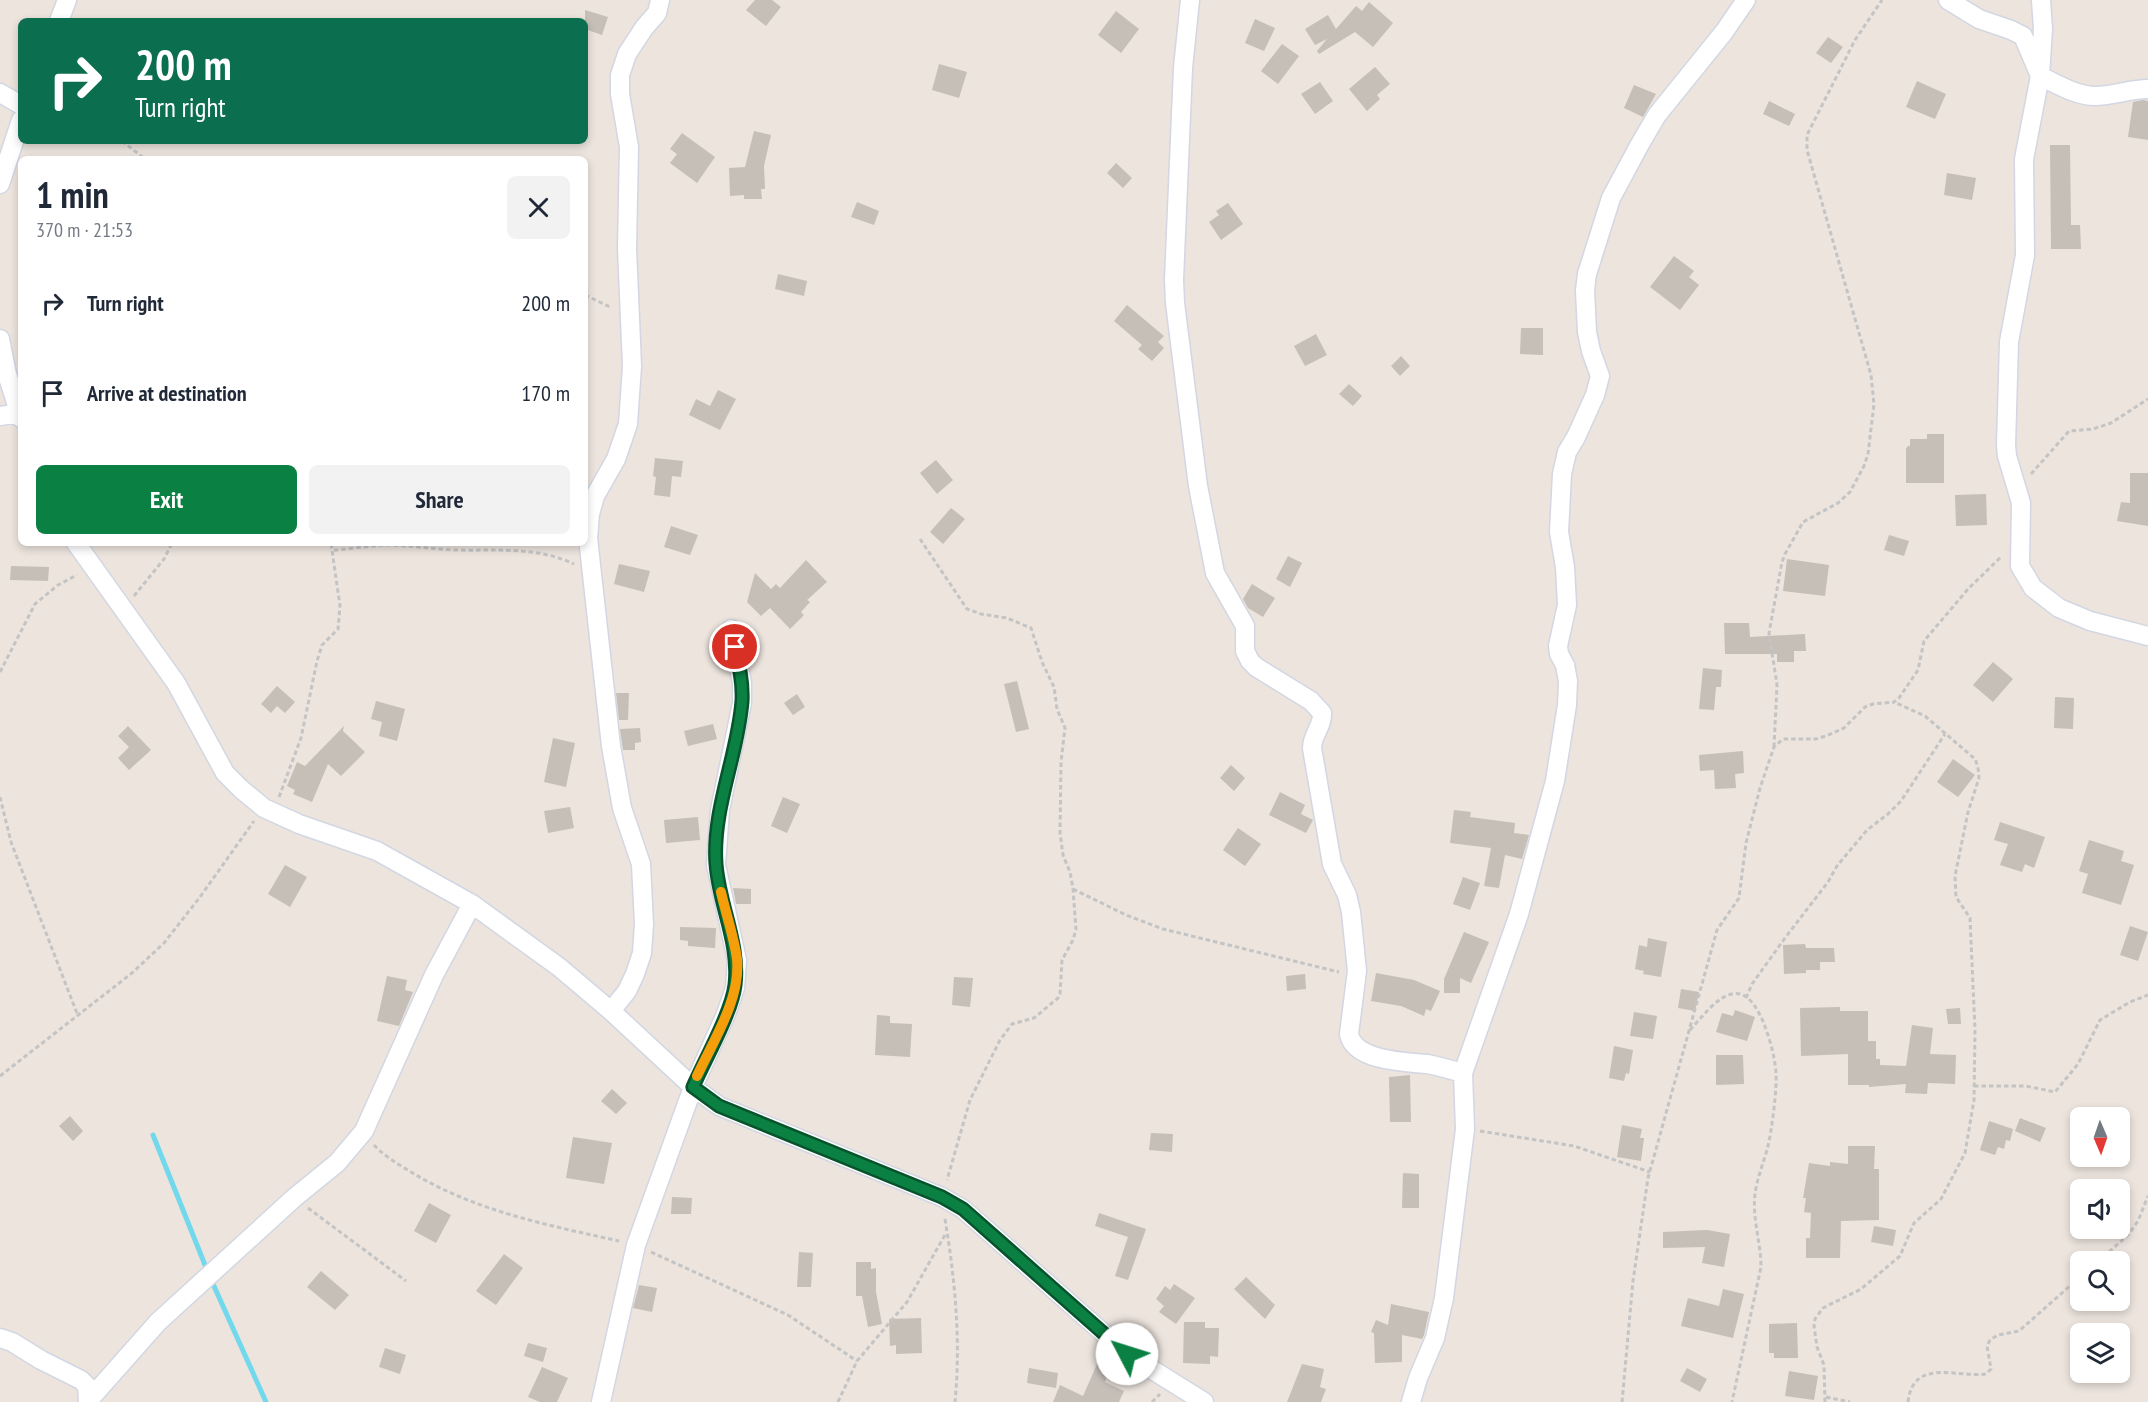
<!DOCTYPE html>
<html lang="en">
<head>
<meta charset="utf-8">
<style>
	:root { --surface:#fff; --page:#f2f2f3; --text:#1f2937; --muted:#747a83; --accent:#0b8043 }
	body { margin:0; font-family:"PT Sans Narrow",sans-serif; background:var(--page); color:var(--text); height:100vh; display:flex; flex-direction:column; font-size:22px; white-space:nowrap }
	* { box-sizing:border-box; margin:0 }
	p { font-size:20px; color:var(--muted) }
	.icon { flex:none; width:33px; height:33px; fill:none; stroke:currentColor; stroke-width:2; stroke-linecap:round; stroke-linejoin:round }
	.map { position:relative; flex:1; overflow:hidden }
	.side { position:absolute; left:18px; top:156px; width:570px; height:390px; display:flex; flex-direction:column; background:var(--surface); border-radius:9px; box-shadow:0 3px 9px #0003 }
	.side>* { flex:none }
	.hud { position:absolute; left:18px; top:18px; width:570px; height:126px; border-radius:9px; box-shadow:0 3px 9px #0003; background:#0b6e4f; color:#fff; overflow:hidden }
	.needle { width:39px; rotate:178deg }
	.buttons { position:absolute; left:2070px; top:1107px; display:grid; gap:12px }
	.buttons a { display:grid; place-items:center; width:60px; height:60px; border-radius:9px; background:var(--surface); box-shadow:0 3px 9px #0003; font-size:30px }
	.pin { position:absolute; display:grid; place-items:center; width:51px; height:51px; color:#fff; margin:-26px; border:3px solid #fff; border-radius:50%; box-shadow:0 2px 6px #0007 }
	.me { position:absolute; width:66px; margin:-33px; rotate:310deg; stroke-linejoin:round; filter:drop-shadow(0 0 4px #0008) }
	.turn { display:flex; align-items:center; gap:21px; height:126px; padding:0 18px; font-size:27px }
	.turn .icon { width:78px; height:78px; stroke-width:2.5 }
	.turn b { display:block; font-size:42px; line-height:51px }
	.round { display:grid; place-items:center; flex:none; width:63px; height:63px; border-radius:9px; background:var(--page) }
	.headline { display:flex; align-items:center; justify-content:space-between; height:102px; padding:0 18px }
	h1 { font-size:36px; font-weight:800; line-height:45px }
	.button { display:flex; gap:12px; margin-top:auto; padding:12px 18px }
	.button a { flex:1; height:69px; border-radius:9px; background:var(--accent); color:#fff; font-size:24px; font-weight:800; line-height:69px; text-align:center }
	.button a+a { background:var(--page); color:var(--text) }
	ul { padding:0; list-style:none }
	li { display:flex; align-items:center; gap:18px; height:90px; padding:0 18px }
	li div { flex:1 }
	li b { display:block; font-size:22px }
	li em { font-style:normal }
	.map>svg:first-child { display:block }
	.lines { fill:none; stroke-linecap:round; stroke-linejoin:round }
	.stream { stroke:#72d8ec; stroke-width:5 }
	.building { fill:#c5bfb8 }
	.minor-casing { stroke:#d2d7e3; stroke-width:21 }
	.path { stroke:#c4c4c4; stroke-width:3; stroke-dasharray:4.5 3; stroke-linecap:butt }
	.minor { stroke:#fff; stroke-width:18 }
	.route-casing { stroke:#07532c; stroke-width:15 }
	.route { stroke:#0b8043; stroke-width:10 }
	.slow { stroke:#f59e0b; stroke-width:10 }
</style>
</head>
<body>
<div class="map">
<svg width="2148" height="1402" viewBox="0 0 2148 1402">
	<rect width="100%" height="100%" fill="#ece4dd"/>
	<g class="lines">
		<path class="stream" d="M153 1135 209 1275 266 1402"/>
	</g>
	<path class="building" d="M755 0H772L781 7 766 26 746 10Z
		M1369 2 1393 23 1373 47 1355 32 1319 54 1317 51 1327 39 1315 45 1305 29 1328 15 1336 29 1356 6 1362 11Z
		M585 10 608 17 602 35 585 29Z
		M1116 11 1139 29 1121 53 1098 35Z
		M1255 19 1275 28 1264 51 1245 43Z
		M1828 37 1843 47 1831 63 1816 53Z
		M1282 44 1299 56 1278 84 1261 71Z
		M939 64 967 72 959 98 932 90Z
		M1375 67 1390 84 1377 95 1380 99 1367 111 1349 89Z
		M1917 81 1946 94 1935 119 1906 107Z
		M1320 82 1333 101 1315 114 1301 94Z
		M1634 85 1656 94 1643 117 1624 108Z
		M2143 100 2148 101V140L2128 137 2133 102Z
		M1769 101 1795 114 1789 126 1763 114Z
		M754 131 771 135 764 166 765 189H761L762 199H744V195L730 196 729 168 745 167Z
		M682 133 715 157 697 183 670 163 677 154 670 149Z
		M2050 145H2070L2071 225H2080L2081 249H2051Z
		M1116 163 1132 178 1123 188 1107 173Z
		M1947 173 1976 178 1972 200 1944 195Z
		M857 202 879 211 874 225 851 217Z
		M1228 203 1243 224 1221 240 1209 222 1219 215 1216 211Z
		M1674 256 1694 271 1689 277 1699 285 1680 310 1650 287Z
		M778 274 807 281 804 296 775 289Z
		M1127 305 1164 336 1158 342 1164 348 1152 361 1138 349 1142 345 1114 321Z
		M1521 328H1543V355L1520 354Z
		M1316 334 1327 355 1305 366 1294 346Z
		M1401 356 1410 366 1400 376 1391 366Z
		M1349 384 1362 396 1353 406 1339 394Z
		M718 390 736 399 720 430 689 415 696 399 710 406Z
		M1927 434H1944V483H1906V449L1908 446H1910V439H1927Z
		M655 458 683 461 681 477 672 476 670 497 654 495 656 477 653 476Z
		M936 460 953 480 937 494 920 473Z
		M2130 473H2148V526L2117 521 2121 502 2130 503Z
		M1986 494 1987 525 1956 526 1955 495Z
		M951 508 965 519 943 544 930 532Z
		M671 526 698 535 690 555 664 547Z
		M1889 535 1909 541 1904 556 1884 550Z
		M1288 556 1302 563 1290 587 1276 579Z
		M1787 559 1829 565 1825 596 1783 591Z
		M806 560 827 582 807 600 810 602 801 612 804 615 790 629 770 608 761 616 747 602 755 573 771 589 776 584 780 588Z
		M619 564 650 571 644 592 614 584Z
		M11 566 49 567 48 581 10 580Z
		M1252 584 1275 598 1263 617 1248 608 1243 599Z
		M1724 623H1749L1750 637 1805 634 1806 651H1794V662H1777V654H1725Z
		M1993 662 2013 679 1993 702 1973 685Z
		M1703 668 1722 670 1721 687H1716L1714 710 1699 709Z
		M1017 681 1029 729 1016 732 1004 684Z
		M277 686 295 702 285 713 277 706 271 713 261 704Z
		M616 693H629L628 720H619Z
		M797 694 805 707 793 715 784 703Z
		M2055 697 2074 698 2073 729 2054 728Z
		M376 701 405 709 397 741 379 736 382 722 371 719Z
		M713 724 717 739 688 746 684 731Z
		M128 726 151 750 129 770 118 758 129 747 118 736Z
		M344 726 343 731 365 752 341 776 328 764 312 802 293 794 295 790 287 786 297 762 305 766Z
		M640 728 641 742 635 743V750H623L620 729Z
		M553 738 575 743 566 787 544 782Z
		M1743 751 1744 773 1735 774 1736 788 1715 789 1714 770 1700 771 1699 755Z
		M1953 759 1975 775 1958 797 1937 782Z
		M1231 765 1245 778 1234 791 1220 778Z
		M1280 792 1305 805 1301 814 1313 820 1306 833 1269 815Z
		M783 797 800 804 787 833 771 826Z
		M570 807 574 828 548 833 544 811Z
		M1454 810 1471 812 1470 817 1515 823 1514 833 1529 835 1522 859 1505 855 1499 888 1484 886 1491 848 1450 843Z
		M698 817 700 840 666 843 664 820Z
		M2000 822 2045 837 2034 868 2025 864 2022 872 2000 865 2008 844 1994 840Z
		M1238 828 1261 844 1245 866 1223 850Z
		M2089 840 2124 851 2121 861 2134 865 2121 905 2082 893 2088 874 2079 871Z
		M285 865 307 877 290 907 268 894Z
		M1463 877 1480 883 1470 910 1453 904Z
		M733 888 751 889V904H736Z
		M2130 926 2148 932 2138 961 2120 955Z
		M680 927 716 928 715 948 688 946V941L680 940Z
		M1464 932 1489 942 1471 983 1460 978V993H1444V979Z
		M1648 938 1667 942 1661 977 1643 974 1644 971 1635 969 1639 945 1647 947Z
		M1805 944 1806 948H1834L1835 962H1820V970H1806V973L1784 974 1783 945Z
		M1376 973 1414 980 1440 991 1431 1011 1426 1009 1424 1016 1401 1006 1371 1001Z
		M1305 974 1306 989 1287 991 1286 976Z
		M387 976 407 980 405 990 413 992 399 1026 377 1021Z
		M954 977 973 978 970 1007 952 1005Z
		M1681 989 1699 992 1695 1011 1678 1008Z
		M1840 1007V1011H1868V1041H1876V1059H1880V1065L1906 1066 1912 1025 1933 1028 1930 1054 1956 1055 1955 1084 1928 1083 1927 1094 1905 1093 1906 1084 1869 1087V1085H1848V1054L1801 1056 1800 1008Z
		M1960 1008 1961 1024H1948L1946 1009Z
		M1735 1010 1755 1017 1747 1041 1716 1032 1722 1013 1733 1016Z
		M1634 1012 1657 1016 1653 1039 1630 1036Z
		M877 1015 890 1016V1023L912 1024 910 1057 875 1055Z
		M1614 1046 1633 1050 1629 1074 1626 1073 1624 1081 1609 1078Z
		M1716 1055H1743L1744 1084 1716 1085Z
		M1410 1075 1411 1122H1390L1389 1077Z
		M612 1089 627 1103 616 1114 601 1101Z
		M70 1116 83 1131 73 1141 59 1126Z
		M2020 1118 2046 1128 2040 1142 2015 1131Z
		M1989 1121 2013 1129 2010 1141 2006 1140 2004 1149 1998 1147 1995 1155 1980 1150Z
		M1622 1125 1642 1129 1640 1138H1644L1641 1161 1617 1157Z
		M1151 1133 1173 1134 1172 1152 1149 1150Z
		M573 1137 612 1143 604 1184 566 1178Z
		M1848 1146H1875L1874 1169H1879V1220L1841 1221 1840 1258H1806V1238H1810L1811 1213 1804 1212 1806 1198H1803L1809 1163 1830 1166V1162L1848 1164Z
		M1403 1173 1419 1174V1208H1402Z
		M672 1197 692 1198 691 1214H671Z
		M429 1203 451 1215 436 1243 414 1231Z
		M1099 1213 1146 1229 1128 1280 1115 1276 1128 1237 1095 1226Z
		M1874 1226 1896 1230 1893 1246 1871 1242Z
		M1707 1230 1730 1234 1724 1267 1702 1263 1705 1247 1663 1248V1232Z
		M799 1252 813 1253 811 1287H797Z
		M504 1254 523 1268 496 1305 476 1291Z
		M856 1262H871V1269L876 1268V1292L882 1324 868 1327 862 1296H856Z
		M321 1271 349 1295 335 1310 307 1287Z
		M1246 1277 1275 1305 1265 1319 1234 1289Z
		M1174 1284 1195 1298 1176 1324 1159 1312 1164 1306 1156 1299 1165 1286 1170 1290Z
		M639 1285 657 1288 652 1312 633 1308Z
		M1723 1289 1744 1294 1733 1338 1681 1326 1688 1298 1719 1306Z
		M1391 1304 1429 1312 1424 1335 1422 1339 1402 1335V1362L1375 1363 1374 1333 1371 1332 1376 1320 1388 1325Z
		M921 1318 922 1353 896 1354V1345L890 1346 889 1319Z
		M1184 1322H1205V1328H1219L1218 1357 1210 1356V1364L1183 1363Z
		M1797 1323 1798 1358H1774V1353H1769V1324Z
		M528 1343 547 1348 543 1362 524 1356Z
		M385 1348 406 1355 400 1374 379 1367Z
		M1098 1362 1111 1368 1105 1382 1124 1391 1119 1402H1053L1060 1385 1083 1396Z
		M1302 1364 1324 1369 1320 1387 1326 1389 1321 1402H1287Z
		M542 1367 568 1378 557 1402H540L528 1397Z
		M1029 1368 1058 1373 1056 1388 1027 1383Z
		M1687 1368 1707 1379 1700 1392 1680 1381Z
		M1789 1371 1818 1376 1814 1400 1785 1396Z"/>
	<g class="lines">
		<defs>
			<path id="minor" d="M1190 0 1183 68 1174 280 1175 303 1198 486 1215 573 1245 626V651L1250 661 1256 667 1311 701 1322 713C1323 727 1312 734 1312 748L1332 864 1347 895 1351 912 1357 971 1349 1034C1354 1061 1405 1062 1427 1064 1439 1066 1451 1070 1463 1073
				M1948 0 1979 19 2011 30 2023 36 2040 76C2057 84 2076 96 2095 96 2113 96 2130 89 2148 89
				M2041 0 2043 29 2040 76 2024 159 2025 255 2009 342 2006 445 2007 456 2021 503 2020 566 2033 588 2059 608 2090 621 2148 636
				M59 21 67 0
				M0 93 21 105
				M0 184 21 120
				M0 339 7 374 21 418
				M0 416 19 413
				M76 543 176 683 225 773 241 789 264 808 299 824 377 851 472 904 559 967 611 1011 693 1087 719 1106 942 1197 963 1209 1127 1354 1204 1402
				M611 1011 627 991 635 974 642 953 644 924 641 864 622 808 611 746 588 538 590 514 595 496 616 459 628 424 632 366 627 248 629 147 620 94V75L627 54 644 28 657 13 660 0
				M0 1338 12 1342 41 1360 81 1380 87 1386 88 1402
				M89 1400 158 1322 294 1198 337 1163 364 1131 434 975 472 904
				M601 1402 636 1245 693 1087 726 1014 735 988 737 960 716 865 720 810 742 703V683L731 629
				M1411 1402 1418 1378 1435 1338 1444 1298 1465 1129 1463 1073 1519 914 1555 781 1567 705 1568 681 1565 665 1559 654 1558 646 1567 605 1565 567 1559 532 1562 474 1567 452 1576 437 1595 395 1600 376 1591 351 1587 332 1585 290 1587 274 1611 198 1640 144 1657 115 1724 32 1746 0"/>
		</defs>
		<use href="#minor" class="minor-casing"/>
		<path class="path" d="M122 141 145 159
			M585 295 612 308
			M2031 474 2069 431 2093 429 2111 423 2148 399
			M920 539 967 609 981 614 1007 618 1031 628 1042 662 1054 687 1057 709 1065 728 1061 762 1060 833 1063 855 1070 872 1073 889 1076 929 1073 940 1062 960 1060 994 1058 998 1034 1018 1012 1024 1000 1040 970 1100 947 1180
			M334 550C350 549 368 546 385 545 408 545 431 549 455 550 495 551 536 546 574 564
			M134 596 164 559 172 543
			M0 672 35 604 58 585 77 575
			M1774 747 1777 685 1769 633 1782 562 1785 554 1803 522 1838 503 1850 492 1864 466 1868 454 1874 404 1871 375 1807 150V135L1855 40 1882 0
			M0 797 11 842 78 1016
			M279 797 301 738 317 661 322 645 338 629 340 606 331 543
			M1073 889 1126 915 1163 929 1339 972
			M1746 998 1752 984 1785 938 1828 882 1837 866 1867 830 1888 814 1901 801 1945 734
			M1690 1030C1707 1012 1734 972 1756 1008 1766 1023 1775 1055 1776 1073 1777 1089 1772 1129 1768 1146 1764 1162 1757 1178 1755 1194 1752 1218 1761 1243 1761 1267L1732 1402
			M0 1076 132 973 164 943 200 897 254 821
			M1974 1086H2026L2055 1092 2078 1064 2100 1020 2130 1002 2148 995
			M1480 1131 1574 1146 1650 1172
			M374 1145C384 1156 398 1164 411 1172 475 1211 547 1225 619 1241
			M308 1208 406 1281
			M945 1219C955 1280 961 1340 955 1402
			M651 1252 788 1315 857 1361
			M2098 1262 2129 1234 2138 1221 2148 1196
			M1826 1397 1850 1402
			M838 1402 857 1361 907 1302 946 1233
			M1152 1402 1160 1394
			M1622 1402 1633 1281 1648 1178 1717 930 1739 898 1746 843 1760 788 1774 747 1783 739H1816L1826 736 1844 728 1865 707 1873 704 1894 702 1899 698 1918 670 1924 641 1968 589 2002 556
			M1825 1402 1824 1365 1817 1347 1814 1326 1815 1319 1823 1308 1861 1289 1900 1256 1914 1223 1941 1199 1965 1153 1974 1100 1975 1030 1970 918 1956 897 1955 876 1968 812 1979 778 1978 767 1975 759 1925 716 1894 702
			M1908 1402C1913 1357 1958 1378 1986 1374L1991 1369 1987 1346 1990 1340 1998 1335 2019 1331 2080 1277"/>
		<use href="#minor" class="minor"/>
	</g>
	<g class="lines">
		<defs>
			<path id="route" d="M735 647C739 665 743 683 742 701 738 755 712 809 716 864 719 905 740 943 735 985 732 1012 704 1061 693 1087L719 1106 942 1197 963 1209 1127 1354"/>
		</defs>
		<use href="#route" class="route-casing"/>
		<use href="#route" class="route"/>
		<path class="slow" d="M697 1076C713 1041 741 999 737 959 734 937 726 914 721 892"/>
	</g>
</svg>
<div class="buttons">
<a><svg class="needle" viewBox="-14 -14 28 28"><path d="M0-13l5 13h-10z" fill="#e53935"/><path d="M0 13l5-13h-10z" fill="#747a83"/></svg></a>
<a><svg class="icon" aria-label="sound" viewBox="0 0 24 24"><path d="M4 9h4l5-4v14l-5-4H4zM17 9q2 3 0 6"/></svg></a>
<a><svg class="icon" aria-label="search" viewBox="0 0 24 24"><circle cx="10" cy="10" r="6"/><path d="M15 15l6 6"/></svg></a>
<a><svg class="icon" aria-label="layers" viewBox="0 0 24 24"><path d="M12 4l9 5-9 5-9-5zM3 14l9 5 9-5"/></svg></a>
</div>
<div class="pin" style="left:735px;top:647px;background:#d93025"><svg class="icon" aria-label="arrive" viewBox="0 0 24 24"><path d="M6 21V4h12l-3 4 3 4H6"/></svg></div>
<svg class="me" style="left:1127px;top:1354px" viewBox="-20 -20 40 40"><circle r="19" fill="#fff"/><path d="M0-13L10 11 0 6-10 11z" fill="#0b8043"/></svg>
<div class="hud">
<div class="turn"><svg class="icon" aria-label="right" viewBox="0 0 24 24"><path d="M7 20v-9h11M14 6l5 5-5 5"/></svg><div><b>200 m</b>Turn right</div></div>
</div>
<section class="side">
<div class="headline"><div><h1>1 min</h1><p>370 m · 21:53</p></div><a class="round"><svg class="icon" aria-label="close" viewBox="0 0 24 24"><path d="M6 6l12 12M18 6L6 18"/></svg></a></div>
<ul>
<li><svg class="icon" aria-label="right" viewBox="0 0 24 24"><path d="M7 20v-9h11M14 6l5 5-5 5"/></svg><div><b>Turn right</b></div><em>200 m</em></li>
<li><svg class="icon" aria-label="arrive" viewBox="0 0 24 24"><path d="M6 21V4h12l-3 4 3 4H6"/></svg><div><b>Arrive at destination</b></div><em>170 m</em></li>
</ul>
<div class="button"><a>Exit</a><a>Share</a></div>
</section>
</div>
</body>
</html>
